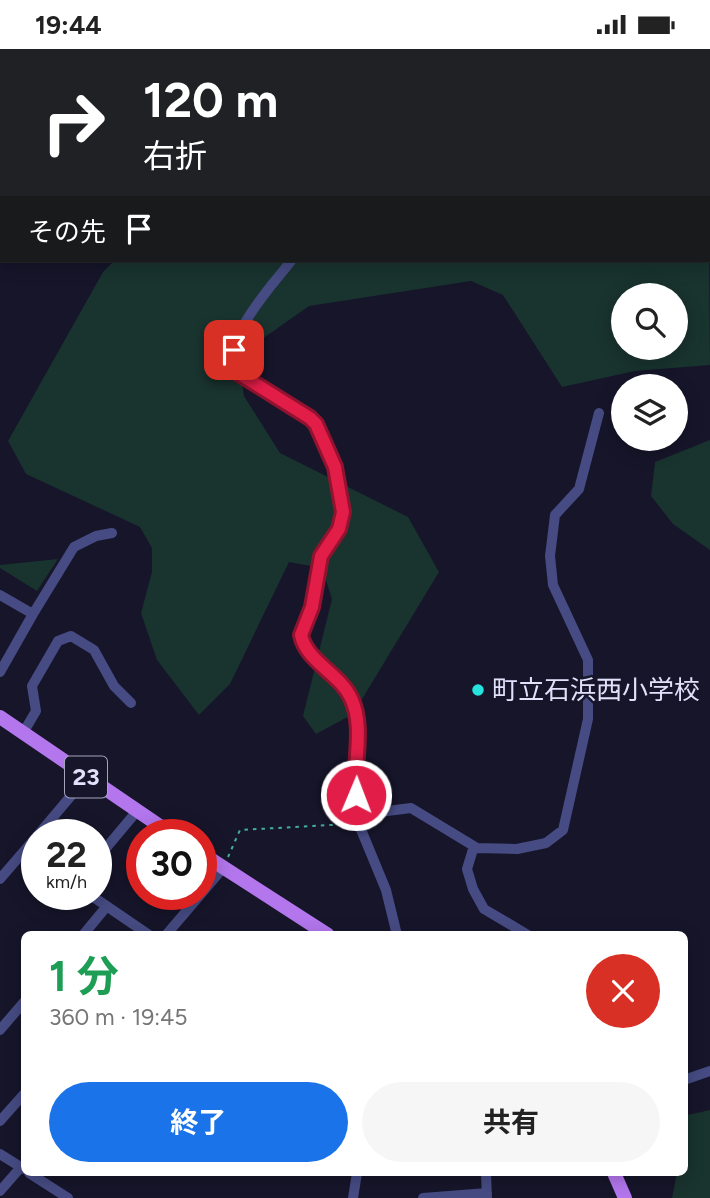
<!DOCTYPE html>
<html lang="ja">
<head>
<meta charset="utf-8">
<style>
	:root { --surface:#fff; --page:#f6f6f6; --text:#222; --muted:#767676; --accent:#1a73e8 }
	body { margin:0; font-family:Figtree,"Noto Sans JP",sans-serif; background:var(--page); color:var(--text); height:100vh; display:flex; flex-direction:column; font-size:26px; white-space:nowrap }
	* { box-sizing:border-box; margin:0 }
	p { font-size:23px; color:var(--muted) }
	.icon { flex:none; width:38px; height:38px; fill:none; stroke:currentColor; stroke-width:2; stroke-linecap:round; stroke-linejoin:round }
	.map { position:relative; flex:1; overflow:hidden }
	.details { position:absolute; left:21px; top:882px; width:667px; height:245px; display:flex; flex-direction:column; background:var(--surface); border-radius:10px; box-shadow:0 4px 18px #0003 }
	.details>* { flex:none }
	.hud { position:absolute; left:0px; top:0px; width:710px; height:214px; box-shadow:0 4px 18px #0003; background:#202124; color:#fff; overflow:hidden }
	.buttons { position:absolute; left:611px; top:234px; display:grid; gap:14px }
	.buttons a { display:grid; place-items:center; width:77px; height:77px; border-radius:50%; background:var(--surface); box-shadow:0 4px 18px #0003; font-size:35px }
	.speed { position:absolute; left:21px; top:770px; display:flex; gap:14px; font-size:35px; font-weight:700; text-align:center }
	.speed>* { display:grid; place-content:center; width:91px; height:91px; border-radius:50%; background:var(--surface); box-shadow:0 4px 18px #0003; line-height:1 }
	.speed small { font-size:18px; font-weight:400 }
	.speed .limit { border:10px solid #d22; background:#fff; color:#111 }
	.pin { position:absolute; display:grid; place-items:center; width:60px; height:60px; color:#fff; margin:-30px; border-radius:14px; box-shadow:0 4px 10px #0006 }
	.me { position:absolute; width:77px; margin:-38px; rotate:1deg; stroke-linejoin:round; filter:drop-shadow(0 0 5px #0008) }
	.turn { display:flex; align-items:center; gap:24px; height:147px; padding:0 28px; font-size:32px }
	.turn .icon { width:91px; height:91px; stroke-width:2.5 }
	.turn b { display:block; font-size:49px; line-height:60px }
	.then { display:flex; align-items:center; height:66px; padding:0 28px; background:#0003; gap:14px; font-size:26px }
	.round { display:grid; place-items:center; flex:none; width:74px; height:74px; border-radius:37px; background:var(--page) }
	.head { display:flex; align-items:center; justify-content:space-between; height:119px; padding:0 28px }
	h1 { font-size:42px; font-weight:700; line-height:52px; color:#1e9e55 }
	.action { display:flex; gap:14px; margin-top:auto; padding:14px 28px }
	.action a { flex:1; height:80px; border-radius:42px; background:var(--accent); color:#fff; font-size:28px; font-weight:700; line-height:80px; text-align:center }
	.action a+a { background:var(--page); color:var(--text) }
	.status { display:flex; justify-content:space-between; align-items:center; height:49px; padding:0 35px; background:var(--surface); direction:ltr }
	.status svg { height:19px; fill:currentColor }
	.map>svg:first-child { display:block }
	.green { fill:#19332f; fill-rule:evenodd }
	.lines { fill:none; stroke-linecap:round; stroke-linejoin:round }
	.path { stroke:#41af9c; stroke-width:2; stroke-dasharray:3.5 5; stroke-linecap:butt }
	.minor { stroke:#464b83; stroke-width:10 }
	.major { stroke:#b376ed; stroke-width:14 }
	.route-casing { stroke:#92132f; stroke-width:18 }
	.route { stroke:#e11d48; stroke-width:12 }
	.poi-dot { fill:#26e3e0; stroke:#16152a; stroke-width:2.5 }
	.labels { text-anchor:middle; stroke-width:5; stroke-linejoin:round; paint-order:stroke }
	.shield { fill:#16152a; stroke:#a4a4bc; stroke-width:2 }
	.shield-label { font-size:24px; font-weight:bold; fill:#e1e1fb }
	.poi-label { font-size:26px; fill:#e1e1fb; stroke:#16152a; text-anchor:start }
</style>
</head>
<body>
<div class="status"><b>19:44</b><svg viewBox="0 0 49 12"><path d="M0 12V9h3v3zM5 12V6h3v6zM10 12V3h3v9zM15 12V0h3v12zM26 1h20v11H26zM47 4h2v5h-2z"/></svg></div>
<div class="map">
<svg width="710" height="1149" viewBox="0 0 710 1149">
	<rect width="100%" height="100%" fill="#16152a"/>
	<path class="green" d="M709 195 710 316 635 322 562 338 503 246 471 232 309 257 238 307 244 347 280 404 408 468 439 523 353 665 316 685 303 667 332 550 322 519 289 513 230 635 199 666 157 611 141 564 152 523V499L140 478 26 425 8 392 103 223 114 212H709ZM623 247H676V299H623Z
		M710 391V501L673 475 651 447 655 413Z
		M58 510 37 542 0 519V516Z
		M710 1061V1149H672L677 1124H684V1087L688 1066Z"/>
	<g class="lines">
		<path class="path" d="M228 808 240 781 349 775"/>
		<path class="minor" d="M394 0 395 2
			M678 2 679 0
			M709 172 710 173
			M291 212C272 237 219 291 238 324L310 369 316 375 335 418 343 463 339 480 321 507 311 558 301 586 309 603 349 645 353 654 358 687 355 766 386 841 397 886
			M0 546 33 565 0 623
			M33 565 74 498 96 487 112 484
			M23 684 36 662 32 637 58 592 71 587 94 601 114 637 131 654
			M355 766 411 759 477 799 517 800 546 794 563 781 588 670V611L553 536 550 507 555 466 579 440 599 364
			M38 786 86 729
			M474 797 467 820 473 840 484 860 528 886
			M96 811 137 762
			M0 830 37 787
			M89 845 149 886
			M201 845 223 819
			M83 886 107 857
			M166 886 201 845
			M0 981 24 953
			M684 1031 710 1022
			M0 1072 24 1045
			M0 1105 24 1120
			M29 1124 68 1149
			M486 1124 487 1149
			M0 1142 21 1118
			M353 1149 357 1124
			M423 1149 487 1144"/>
		<path class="major" d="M115 2 116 0
			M0 168 2 165
			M0 668 173 786
			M201 804 328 886
			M614 1124 625 1149"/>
	</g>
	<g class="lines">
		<defs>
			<path id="route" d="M234 301 233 315 238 324 310 369 316 375 335 418 343 463 339 480 321 507 312 558 301 586C306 612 340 625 351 649 365 678 353 714 356 746"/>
		</defs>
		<use href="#route" class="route-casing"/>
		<use href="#route" class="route"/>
	</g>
	<circle class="poi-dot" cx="478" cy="641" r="7"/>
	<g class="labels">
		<rect class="shield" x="65" y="707.5" width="42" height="41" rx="5"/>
		<g class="shield-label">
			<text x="86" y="736">23</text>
		</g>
		<g class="poi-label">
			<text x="492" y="650">町立石浜西小学校</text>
		</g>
	</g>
</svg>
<div class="buttons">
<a><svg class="icon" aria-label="search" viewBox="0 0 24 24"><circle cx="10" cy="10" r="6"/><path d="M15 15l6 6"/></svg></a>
<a><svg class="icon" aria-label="layers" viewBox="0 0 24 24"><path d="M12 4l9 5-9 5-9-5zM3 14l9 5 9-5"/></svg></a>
</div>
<div class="speed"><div>22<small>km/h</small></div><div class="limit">30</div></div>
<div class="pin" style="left:234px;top:301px;background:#d93025"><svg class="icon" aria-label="arrive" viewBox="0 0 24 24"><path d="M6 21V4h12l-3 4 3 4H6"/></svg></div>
<svg class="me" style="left:356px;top:746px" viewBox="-20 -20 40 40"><circle r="17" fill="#e11d48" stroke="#fff" stroke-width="3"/><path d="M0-11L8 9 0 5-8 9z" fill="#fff"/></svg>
<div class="hud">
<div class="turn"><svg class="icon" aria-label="right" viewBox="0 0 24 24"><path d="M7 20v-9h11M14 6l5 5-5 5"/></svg><div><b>120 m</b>右折</div></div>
<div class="then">その先<svg class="icon" aria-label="arrive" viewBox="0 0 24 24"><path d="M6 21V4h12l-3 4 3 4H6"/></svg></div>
</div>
<section class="details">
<div class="head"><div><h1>1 分</h1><p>360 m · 19:45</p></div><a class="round" style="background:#d93025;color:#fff"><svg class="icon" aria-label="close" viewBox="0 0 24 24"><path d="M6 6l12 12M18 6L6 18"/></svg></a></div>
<div class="action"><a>終了</a><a>共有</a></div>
</section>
</div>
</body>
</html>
